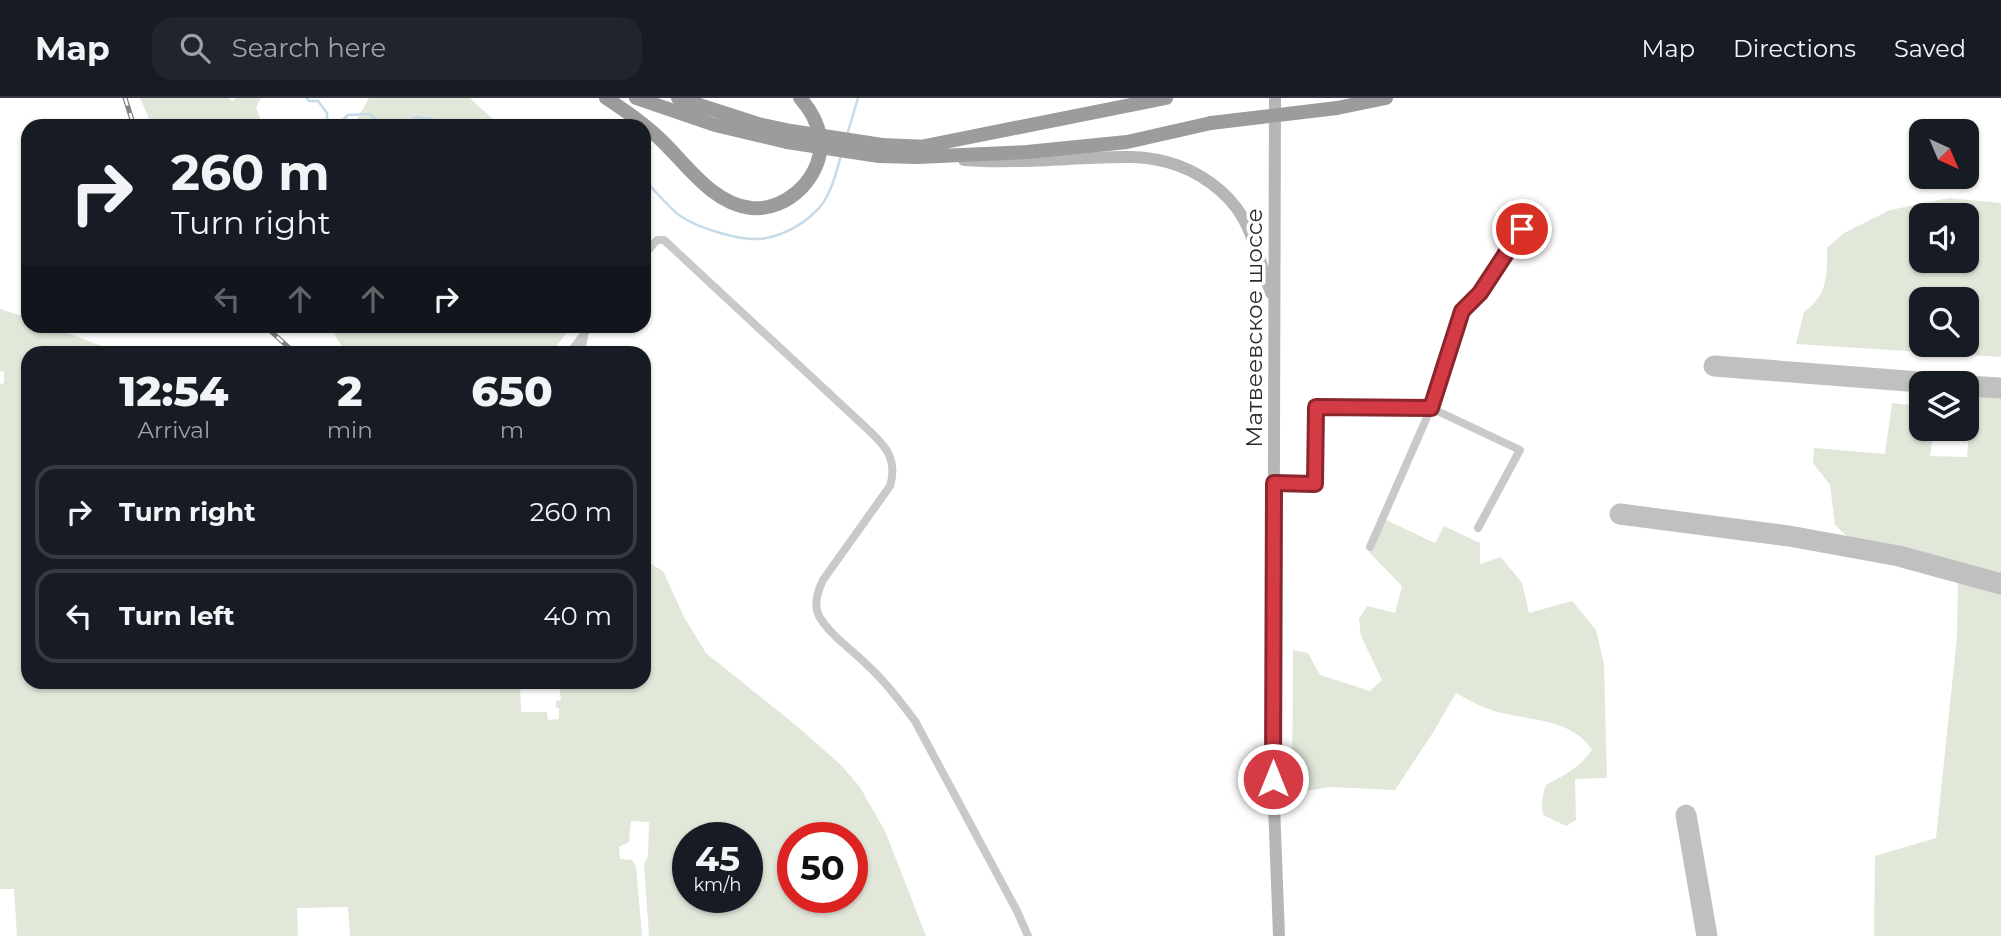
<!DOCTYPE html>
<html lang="en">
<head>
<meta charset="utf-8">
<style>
	:root { --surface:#171b24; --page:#20242c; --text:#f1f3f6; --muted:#9ea1a6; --line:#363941 }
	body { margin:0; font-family:Montserrat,sans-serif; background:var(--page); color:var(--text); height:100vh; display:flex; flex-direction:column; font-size:26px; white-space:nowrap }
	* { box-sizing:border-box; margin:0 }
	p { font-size:23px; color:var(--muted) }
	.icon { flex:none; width:38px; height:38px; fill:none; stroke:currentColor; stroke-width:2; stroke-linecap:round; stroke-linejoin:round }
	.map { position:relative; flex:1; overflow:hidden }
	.sheet { position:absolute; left:21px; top:248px; width:630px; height:343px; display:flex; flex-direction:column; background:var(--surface); border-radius:21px; box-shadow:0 2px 5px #0004 }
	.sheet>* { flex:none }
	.guide { position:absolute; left:21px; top:21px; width:630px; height:214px; border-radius:21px; box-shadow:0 2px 5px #0004; background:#171b24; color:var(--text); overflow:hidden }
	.needle { width:46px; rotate:136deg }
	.controls { position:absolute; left:1909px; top:21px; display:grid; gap:14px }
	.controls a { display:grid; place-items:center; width:70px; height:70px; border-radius:14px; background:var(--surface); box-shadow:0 2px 5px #0004; font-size:35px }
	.speed { position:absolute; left:672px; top:724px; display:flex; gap:14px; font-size:35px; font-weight:700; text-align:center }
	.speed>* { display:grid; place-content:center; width:91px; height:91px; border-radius:50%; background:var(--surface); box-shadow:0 2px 5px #0004; line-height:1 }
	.speed small { font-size:18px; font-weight:400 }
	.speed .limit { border:10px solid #d22; background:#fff; color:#111 }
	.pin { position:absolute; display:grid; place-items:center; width:60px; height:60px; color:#fff; margin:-30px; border:4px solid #fff; border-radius:50%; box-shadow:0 2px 7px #0007 }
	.me { position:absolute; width:77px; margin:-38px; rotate:0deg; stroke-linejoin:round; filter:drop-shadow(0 0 5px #0008) }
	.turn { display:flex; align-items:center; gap:24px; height:147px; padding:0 35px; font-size:32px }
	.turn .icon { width:91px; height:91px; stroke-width:2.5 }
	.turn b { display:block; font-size:49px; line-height:60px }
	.lanes { display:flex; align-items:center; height:66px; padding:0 35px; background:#0003; justify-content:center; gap:35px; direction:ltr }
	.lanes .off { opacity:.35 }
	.eta { display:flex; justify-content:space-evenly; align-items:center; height:119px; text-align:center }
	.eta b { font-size:42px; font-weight:800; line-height:49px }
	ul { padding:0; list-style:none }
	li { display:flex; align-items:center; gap:21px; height:94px; margin:0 14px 10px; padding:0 21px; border:4px solid var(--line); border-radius:21px }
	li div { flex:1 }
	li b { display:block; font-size:26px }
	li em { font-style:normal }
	header { display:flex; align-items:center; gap:42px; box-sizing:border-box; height:98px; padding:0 35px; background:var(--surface); border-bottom:2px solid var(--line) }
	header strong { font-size:33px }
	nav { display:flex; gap:38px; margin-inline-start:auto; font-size:24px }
	.search { width:490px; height:63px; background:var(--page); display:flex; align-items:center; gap:18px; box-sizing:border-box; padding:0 24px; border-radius:21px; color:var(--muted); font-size:26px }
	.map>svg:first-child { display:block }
	.green { fill:#e1e8da; fill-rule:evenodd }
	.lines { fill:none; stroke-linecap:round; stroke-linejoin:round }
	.stream { stroke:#c7dae7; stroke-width:2.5 }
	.taxiway { stroke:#c0c0c0; stroke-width:21 }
	.minor { stroke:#c9c9c9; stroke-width:8 }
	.secondary { stroke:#b6b6b6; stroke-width:12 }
	.trunk { stroke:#9c9c9c; stroke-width:14 }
	.rail-casing { stroke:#818181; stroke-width:5 }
	.rail { stroke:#fff; stroke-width:2.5; stroke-dasharray:8; stroke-linecap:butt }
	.trunk-bridge { stroke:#9c9c9c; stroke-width:14 }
	.route-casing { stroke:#8a262c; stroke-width:18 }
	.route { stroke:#d53b44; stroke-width:12 }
	.labels { text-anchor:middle; stroke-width:7; stroke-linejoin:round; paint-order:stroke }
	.street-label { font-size:23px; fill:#2c2c2c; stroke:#fff }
</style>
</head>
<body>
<header>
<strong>Map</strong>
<div class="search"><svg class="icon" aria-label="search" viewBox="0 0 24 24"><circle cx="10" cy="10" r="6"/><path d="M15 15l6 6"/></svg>Search here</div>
<nav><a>Map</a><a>Directions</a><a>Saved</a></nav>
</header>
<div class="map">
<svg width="2001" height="838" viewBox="0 0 2001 838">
	<rect width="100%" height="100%" fill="#fff"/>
	<path class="green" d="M140 0H228L233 3 236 0H261L256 9 263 28H152Z
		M369 0H470L500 28H348L356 23Z
		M1949 100 2001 105V259L1796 246 1804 214C1828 197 1827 178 1827 150L1844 135 1890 112ZM1922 117H1967V163H1922ZM1922 201H1967V247H1922Z
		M0 211 28 220V228H49L120 255 28 256V584L520 585 521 614H547L548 622 559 621V610H556V603L561 602 559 585 644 584V462L663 473 684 519 706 555 798 629 842 668 860 689 885 733 926 838H649L644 766 648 758 649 724 631 723 629 744 619 749 620 761 632 762 636 768 642 838H350L348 809 297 810 298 838H17L14 791H0V286L4 285V274L0 273ZM747 740V800H688V740ZM852 740V800H793V740Z
		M329 228H572L550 256 346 255Z
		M1972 296 2001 298V480L1852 443 1835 427 1830 387 1813 365 1814 350 1885 356 1892 305 1921 308 1922 331H1934L1930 358 1967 359Z
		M1386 422 1435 445 1444 428 1480 445V466L1501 459 1522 485 1529 515 1572 503 1596 532 1604 566 1607 680 1575 681 1576 722 1566 728 1543 717C1541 706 1542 698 1546 687 1566 676 1578 671 1592 652 1571 619 1524 623 1491 612 1479 608 1467 601 1456 595L1434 633 1395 692 1329 689 1292 696 1293 552 1308 555 1320 577 1370 593 1382 582 1361 538 1359 521 1367 508 1395 515 1402 488 1369 454Z
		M1958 482 2001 495V838H1874L1875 758 1936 740 1957 539Z"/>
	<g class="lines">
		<path class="stream" d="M307 0 309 3H318L327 15V26L334 28
			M336 28 348 17 370 16 382 28
			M402 28 416 19 447 24 451 28
			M847 37 858 0
			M644 82C656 93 666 107 679 117 697 130 744 145 766 140 783 137 802 127 814 115 830 102 836 76 841 57"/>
		<path class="taxiway" d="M1714 268 1933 285
			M1967 288 2001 290
			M1620 416 1789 438 1899 458 2001 486
			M1686 717 1707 838"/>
		<path class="minor" d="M644 157 657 142H664L862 326C882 344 899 359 890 388L823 482C818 493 813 506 819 518 829 536 851 551 865 565 884 582 899 602 915 623L1017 813 1028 838
			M569 256 590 228
			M580 256 584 239
			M1274 385H1315L1316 309 1431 310 1462 213 1480 195 1522 131
			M1370 449 1431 310 1520 352 1478 430"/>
		<path class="secondary" d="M1275 0 1273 681 1279 838
			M964 62C1005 65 1046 62 1087 60 1114 59 1141 57 1167 64 1197 72 1228 93 1243 120 1256 143 1262 171 1271 195"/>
		<path class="trunk" d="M606 0C626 13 645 26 662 43 687 67 713 106 751 110 788 114 826 76 820 38 817 23 810 11 800 0
			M636 0 715 27 787 44
			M678 0 758 26 791 33
			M1337 10 1386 0
			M882 47 929 49
			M920 49 1166 0
			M879 58 917 59 1027 54 1127 44 1211 25"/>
		<defs>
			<path id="rail" d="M125 0 134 28
				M265 228 296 256"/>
		</defs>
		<use href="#rail" class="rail-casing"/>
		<use href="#rail" class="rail"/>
		<path class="trunk-bridge" d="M1211 25 1337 10
			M791 33 882 47
			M787 44 879 58"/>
	</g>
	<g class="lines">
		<defs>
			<path id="route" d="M1273 681 1274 385 1315 386 1316 309 1431 310 1462 213 1480 195 1522 131"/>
		</defs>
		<use href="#route" class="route-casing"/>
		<use href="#route" class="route"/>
	</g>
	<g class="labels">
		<g class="street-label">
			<text transform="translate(1254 230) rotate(-90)" y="8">Матвеевское шоссе</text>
		</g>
	</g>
</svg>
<div class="controls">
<a><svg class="needle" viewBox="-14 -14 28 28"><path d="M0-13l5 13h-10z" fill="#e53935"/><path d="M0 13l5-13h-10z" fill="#9ea1a6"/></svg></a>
<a><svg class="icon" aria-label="sound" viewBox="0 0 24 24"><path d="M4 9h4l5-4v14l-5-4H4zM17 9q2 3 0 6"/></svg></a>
<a><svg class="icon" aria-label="search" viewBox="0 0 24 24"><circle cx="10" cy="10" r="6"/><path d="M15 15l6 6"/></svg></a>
<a><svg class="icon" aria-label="layers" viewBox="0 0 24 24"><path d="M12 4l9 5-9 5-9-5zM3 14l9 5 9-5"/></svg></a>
</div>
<div class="speed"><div>45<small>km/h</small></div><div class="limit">50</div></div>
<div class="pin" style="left:1522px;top:131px;background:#d93025"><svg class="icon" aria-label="arrive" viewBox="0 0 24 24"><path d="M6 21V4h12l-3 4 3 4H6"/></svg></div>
<svg class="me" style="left:1273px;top:681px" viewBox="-20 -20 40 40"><circle r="17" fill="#d53b44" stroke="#fff" stroke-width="3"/><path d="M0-11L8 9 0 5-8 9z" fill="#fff"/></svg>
<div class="guide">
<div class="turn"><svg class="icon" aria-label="right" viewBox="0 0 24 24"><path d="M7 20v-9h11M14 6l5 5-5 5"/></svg><div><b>260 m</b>Turn right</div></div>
<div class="lanes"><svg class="icon off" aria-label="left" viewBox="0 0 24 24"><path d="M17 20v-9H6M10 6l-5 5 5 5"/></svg><svg class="icon off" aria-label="ahead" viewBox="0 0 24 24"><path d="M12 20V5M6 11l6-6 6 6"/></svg><svg class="icon off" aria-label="ahead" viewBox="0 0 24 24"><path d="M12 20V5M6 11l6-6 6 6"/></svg><svg class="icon" aria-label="right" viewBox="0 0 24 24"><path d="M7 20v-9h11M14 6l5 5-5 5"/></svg></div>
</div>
<section class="sheet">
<div class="eta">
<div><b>12:54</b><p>Arrival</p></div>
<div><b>2</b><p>min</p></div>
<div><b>650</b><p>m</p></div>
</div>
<ul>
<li><svg class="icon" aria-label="right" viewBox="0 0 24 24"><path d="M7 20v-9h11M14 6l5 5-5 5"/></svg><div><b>Turn right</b></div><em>260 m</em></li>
<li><svg class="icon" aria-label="left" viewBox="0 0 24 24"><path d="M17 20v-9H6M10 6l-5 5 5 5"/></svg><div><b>Turn left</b></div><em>40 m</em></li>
</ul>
</section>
</div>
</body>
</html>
